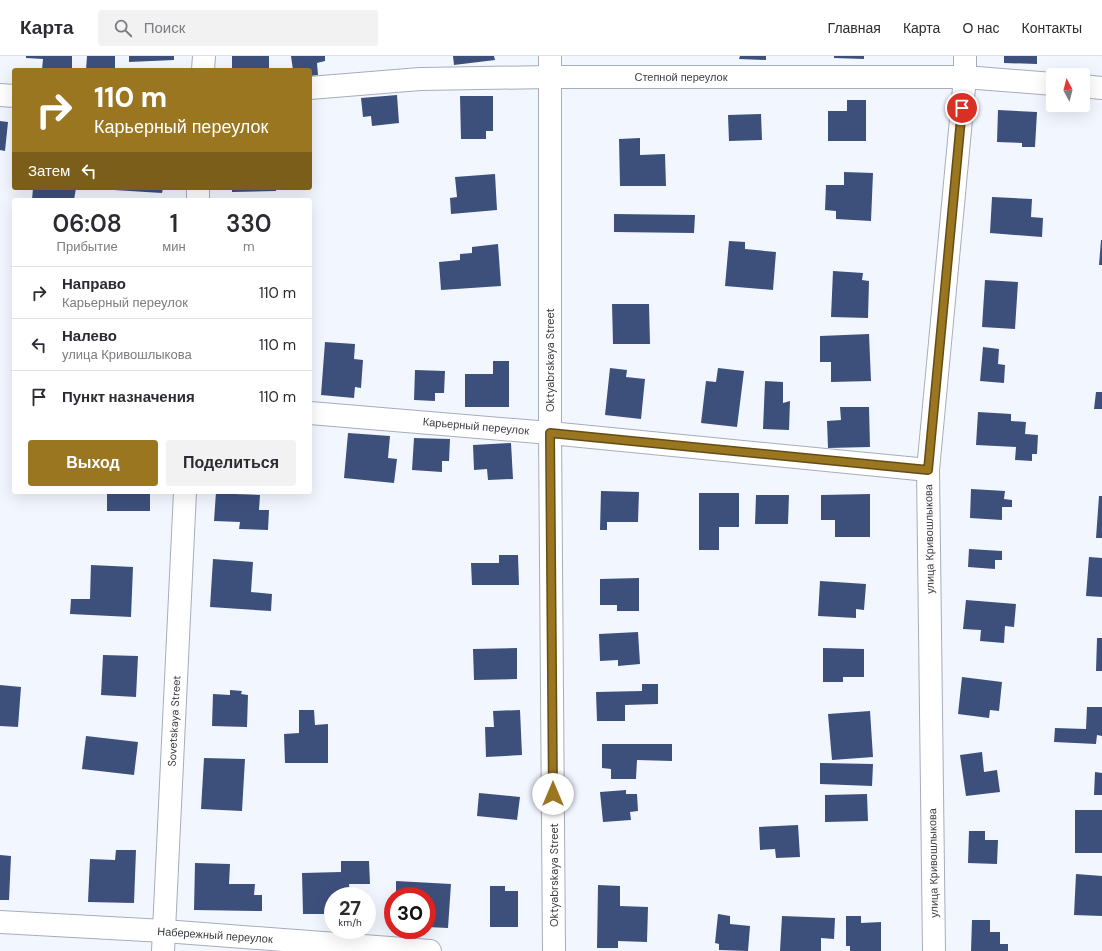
<!DOCTYPE html>
<html lang="ru">
<head>
<meta charset="utf-8">
<style>
	:root { --surface:#fff; --page:#f2f2f3; --text:#2b2b33; --muted:#7c7c81; --line:#e1e1e2; --accent:#9a7621 }
	body { margin:0; font-family:"DM Sans",sans-serif; background:var(--page); color:var(--text); height:100vh; display:flex; flex-direction:column; font-size:15px; white-space:nowrap }
	* { box-sizing:border-box; margin:0 }
	p { font-size:13px; color:var(--muted) }
	.icon { flex:none; width:22px; height:22px; fill:none; stroke:currentColor; stroke-width:2; stroke-linecap:round; stroke-linejoin:round }
	.map { position:relative; flex:1; overflow:hidden }
	.drawer { position:absolute; left:12px; top:142px; width:300px; height:296px; display:flex; flex-direction:column; background:var(--surface); border-radius:4px; box-shadow:0 4px 16px #0002 }
	.drawer>* { flex:none }
	.top-card { position:absolute; left:12px; top:12px; width:300px; height:122px; border-radius:4px; box-shadow:0 4px 16px #0002; background:#9a7621; color:#fff; overflow:hidden }
	.needle { width:26px; rotate:353deg }
	.fabs { position:absolute; left:1046px; top:12px; display:grid; gap:8px }
	.fabs a { display:grid; place-items:center; width:44px; height:44px; border-radius:4px; background:var(--surface); box-shadow:0 4px 16px #0002; font-size:20px }
	.speed { position:absolute; left:324px; top:831px; display:flex; gap:8px; font-size:20px; font-weight:700; text-align:center }
	.speed>* { display:grid; place-content:center; width:52px; height:52px; border-radius:50%; background:var(--surface); box-shadow:0 4px 16px #0002; line-height:1 }
	.speed small { font-size:10px; font-weight:400 }
	.speed .limit { border:6px solid #d22; background:#fff; color:#111 }
	.pin { position:absolute; display:grid; place-items:center; width:34px; height:34px; color:#fff; margin:-17px; border:2px solid #fff; border-radius:50%; box-shadow:0 1px 4px #0007 }
	.me { position:absolute; width:44px; margin:-22px; rotate:0deg; stroke-linejoin:round; filter:drop-shadow(0 0 3px #0008) }
	.turn { display:flex; align-items:center; gap:14px; height:84px; padding:0 16px; font-size:18px }
	.turn .icon { width:52px; height:52px; stroke-width:2.5 }
	.turn b { display:block; font-size:28px; line-height:34px }
	.then { display:flex; align-items:center; height:38px; padding:0 16px; background:#0003; gap:8px; font-size:15px }
	.eta { display:flex; justify-content:space-evenly; align-items:center; height:68px; text-align:center }
	.eta b { font-size:24px; font-weight:600; line-height:28px }
	.button { display:flex; gap:8px; margin-top:auto; padding:8px 16px }
	.button a { flex:1; height:46px; border-radius:4px; background:var(--accent); color:#fff; font-size:16px; font-weight:600; line-height:46px; text-align:center }
	.button a+a { background:var(--page); color:var(--text) }
	ul { padding:0; list-style:none }
	li { display:flex; align-items:center; gap:12px; height:52px; padding:0 16px; border-top:1px solid var(--line) }
	li div { flex:1 }
	li b { display:block; font-size:15px }
	li em { font-style:normal }
	header { display:flex; align-items:center; gap:24px; box-sizing:border-box; height:56px; padding:0 20px; background:var(--surface); border-bottom:1px solid var(--line) }
	header strong { font-size:19px }
	nav { display:flex; gap:22px; margin-inline-start:auto; font-size:14px }
	.search { width:280px; height:36px; background:var(--page); display:flex; align-items:center; gap:10px; box-sizing:border-box; padding:0 14px; border-radius:4px; color:var(--muted); font-size:15px }
	.map>svg:first-child { display:block }
	.building { fill:#3d507c }
	.lines { fill:none; stroke-linecap:round; stroke-linejoin:round }
	.minor-casing { stroke:#a6adba; stroke-width:24 }
	.major-casing { stroke:#a6adba; stroke-width:24 }
	.minor { stroke:#fff; stroke-width:22 }
	.major { stroke:#fff; stroke-width:22 }
	.route-casing { stroke:#644d15; stroke-width:10 }
	.route { stroke:#9a7621; stroke-width:7 }
	.labels { text-anchor:middle; stroke-width:4; stroke-linejoin:round; paint-order:stroke }
	.street-label { font-size:11px; fill:#3a3c42; stroke:#fff }
</style>
</head>
<body>
<header>
<strong>Карта</strong>
<div class="search"><svg class="icon" aria-label="search" viewBox="0 0 24 24"><circle cx="10" cy="10" r="6"/><path d="M15 15l6 6"/></svg>Поиск</div>
<nav><a>Главная</a><a>Карта</a><a>О нас</a><a>Контакты</a></nav>
</header>
<div class="map">
<svg width="1102" height="895" viewBox="0 0 1102 895">
	<rect width="100%" height="100%" fill="#f2f6ff"/>
	<path class="building" d="M26 0H72V14H42L43 3 26 2Z
		M87 0H115V14H86Z
		M129 0H174V4L129 6Z
		M232 0H269V14H232Z
		M291 0H325V5L317 7 318 19 310 20V14H293Z
		M453 0H494L495 4 454 9Z
		M740 0H766V4L739 3Z
		M834 0H864V3L834 2Z
		M1004 0H1037V8L1004 7Z
		M397 39 399 67 372 70 371 60 363 61 361 42Z
		M460 40H493V75H486V83H461Z
		M847 44H866V85H828V55H847Z
		M998 54 1037 56 1035 91H1022V87L997 86Z
		M761 58 762 84 729 85 728 59Z
		M0 65 8 66 5 95 0 94Z
		M640 82V99L665 98 666 130H620L619 83Z
		M844 116 873 117 871 165 836 163V155L825 154 826 129H844Z
		M495 118 497 154 451 158 450 142 457 141 455 121Z
		M33 132H76L74 144H32Z
		M114 132H163L162 137 114 134Z
		M232 132H276V135L232 136Z
		M992 141 1032 143 1031 161 1043 162 1042 181 990 177Z
		M614 158 695 159 694 177 614 176Z
		M1101 184H1102V209H1099Z
		M729 185 745 186V193L776 196 773 234 725 230Z
		M498 188 501 230 441 234 439 206 460 204V198L472 197V191Z
		M833 215 863 217 862 224 869 225 868 262 831 261Z
		M985 224 1018 226 1015 273 982 271Z
		M612 248H649L650 288H613Z
		M869 278 871 325 831 326V306H820V280Z
		M325 286 355 288 354 303 363 304 361 332 355 331 354 342 321 339Z
		M983 291 999 293 998 308 1005 309 1004 327 980 325Z
		M493 305H509V351H465V318H493Z
		M610 312 627 314 626 321 645 323 641 363 605 359Z
		M718 312 744 315 737 371 701 367 706 325 716 326Z
		M415 314 445 315 444 337H435V345L414 344Z
		M765 325 783 326V347L790 345 789 374 763 373Z
		M1096 336H1102V353H1094Z
		M840 351H869L870 391 828 392 827 365 841 364Z
		M978 356 1011 358V365L1026 366 1025 378 1038 379 1037 398H1032V405L1015 404 1016 391 976 389Z
		M348 377 390 380 388 402 397 403 394 427 344 422Z
		M414 382 450 383 449 405H442V416L412 414Z
		M511 387 513 423 488 424 487 413 474 414 473 389Z
		M971 433 1005 435 1004 443 1012 444V451H1002V464L970 462Z
		M601 435 639 436 638 466H607V474H600Z
		M107 436H150V455H107Z
		M216 436H235V438L260 439 259 454H269L268 474 239 473 240 466 214 465Z
		M699 437H739V471H719V494H699Z
		M870 438V481H835V464H821V439Z
		M756 439H789L788 468H755Z
		M1099 440H1102V482H1096Z
		M969 493 1002 495V504H995V513L968 511Z
		M499 499H518L519 529H472L471 507H499Z
		M1089 501 1102 502V541L1086 540Z
		M213 503 253 506 251 536 272 538 271 555 210 551Z
		M91 509 133 511 131 561 70 558 71 543H90Z
		M639 522V555H617V549H600V523Z
		M820 525 866 528 864 554 856 553V562L818 560Z
		M966 544 1016 548 1014 571 1005 570 1004 587 980 585 981 574 963 573Z
		M638 576 640 608 618 610V604L600 605 599 578Z
		M1097 582H1102V615H1096Z
		M517 592V623L474 624 473 593Z
		M823 592 864 593V621H843V626H823Z
		M103 599 138 600 136 641 101 639Z
		M962 621 1002 626 999 655 990 654 989 662 958 658Z
		M642 628H658V648L625 649V665H597L596 636 642 635Z
		M0 629 21 631 18 671 0 670Z
		M230 634 242 635 241 638 248 639 247 671 212 670 213 638 230 639Z
		M1087 651H1102V680L1097 679 1096 688 1054 686 1055 672 1086 673Z
		M299 654H314L315 669 328 668V707H285L284 678 299 677Z
		M520 654 522 699 486 701 485 671H494L493 655Z
		M870 655 873 701 832 704 828 658Z
		M86 680 138 686 134 719 82 713Z
		M602 688H672V705L637 704 636 723H611V713L602 712Z
		M982 696 984 716 997 714 1000 736 966 740 960 699Z
		M204 702 245 703 242 755 201 753Z
		M820 707 873 708 872 730 820 728Z
		M1095 716 1102 717V739H1094Z
		M626 734V738H637L638 755 630 756 631 764 603 766 600 736Z
		M479 737 520 741 517 764 477 760Z
		M867 738 868 765 825 766V739Z
		M1075 754H1102V797H1075Z
		M798 769 800 801 776 802 775 793 760 794 759 771Z
		M969 775H985V784H998L997 808 968 807Z
		M116 794H136L134 847 88 846 90 803 115 804Z
		M0 799 11 800 9 844H0Z
		M341 805H369L370 828H349L350 840H333L332 842V858H303L302 817 341 816Z
		M195 807 230 808 229 828H255L254 839H262V855L194 854Z
		M1076 818 1102 820V860L1074 859Z
		M396 825 451 828 448 872 427 871V840H396Z
		M598 829 620 830V850L648 851 647 886 618 885V892H597Z
		M490 830H505V835H518V871H490Z
		M718 858 730 860V868L750 870 748 895 719 894V888L715 887Z
		M782 860 835 862 834 883 821 882V895H780Z
		M846 860H861V867L881 866V895H850V890H846Z
		M972 864H990V876H1000V888H1008V895H971Z"/>
	<g class="lines">
		<defs>
			<path id="minor" d="M550 0V377L554 895
				M1083 30 1102 32
				M310 32 420 23 550 21H965L1053 28
				M0 39 14 40
				M310 357 550 377 928 414
				M0 866 164 875 430 895
				M934 895 928 414 965 21V0"/>
			<path id="major" d="M203 14 204 0
				M198 144V132
				M163 895 185 436"/>
		</defs>
		<use href="#minor" class="minor-casing"/>
		<use href="#major" class="major-casing"/>
		<use href="#minor" class="minor"/>
		<use href="#major" class="major"/>
	</g>
	<g class="lines">
		<defs>
			<path id="route" d="M553 738 550 377 928 414 962 52"/>
		</defs>
		<use href="#route" class="route-casing"/>
		<use href="#route" class="route"/>
	</g>
	<g class="labels">
		<g class="street-label">
			<text x="681" y="25">Степной переулок</text>
			<text transform="translate(550 304) rotate(-90)" y="4">Oktyabrskaya Street</text>
			<text transform="translate(476 370) rotate(5)" y="4">Карьерный переулок</text>
			<text transform="translate(929 483) rotate(-91)" y="4">улица Кривошлыкова</text>
			<text transform="translate(174 665) rotate(-87)" y="4">Sovetskaya Street</text>
			<text transform="translate(933 807) rotate(-91)" y="4">улица Кривошлыкова</text>
			<text transform="translate(554 819) rotate(-90)" y="4">Oktyabrskaya Street</text>
			<text transform="translate(215 879) rotate(4)" y="4">Набережный переулок</text>
		</g>
	</g>
</svg>
<div class="fabs">
<a><svg class="needle" viewBox="-14 -14 28 28"><path d="M0-13l5 13h-10z" fill="#e53935"/><path d="M0 13l5-13h-10z" fill="#7c7c81"/></svg></a>
</div>
<div class="speed"><div>27<small>km/h</small></div><div class="limit">30</div></div>
<div class="pin" style="left:962px;top:52px;background:#d93025"><svg class="icon" aria-label="arrive" viewBox="0 0 24 24"><path d="M6 21V4h12l-3 4 3 4H6"/></svg></div>
<svg class="me" style="left:553px;top:738px" viewBox="-20 -20 40 40"><circle r="19" fill="#fff"/><path d="M0-13L10 11 0 6-10 11z" fill="#9a7621"/></svg>
<div class="top-card">
<div class="turn"><svg class="icon" aria-label="right" viewBox="0 0 24 24"><path d="M7 20v-9h11M14 6l5 5-5 5"/></svg><div><b>110 m</b>Карьерный переулок</div></div>
<div class="then">Затем<svg class="icon" aria-label="left" viewBox="0 0 24 24"><path d="M17 20v-9H6M10 6l-5 5 5 5"/></svg></div>
</div>
<section class="drawer">
<div class="eta">
<div><b>06:08</b><p>Прибытие</p></div>
<div><b>1</b><p>мин</p></div>
<div><b>330</b><p>m</p></div>
</div>
<ul>
<li><svg class="icon" aria-label="right" viewBox="0 0 24 24"><path d="M7 20v-9h11M14 6l5 5-5 5"/></svg><div><b>Направо</b><p>Карьерный переулок</p></div><em>110 m</em></li>
<li><svg class="icon" aria-label="left" viewBox="0 0 24 24"><path d="M17 20v-9H6M10 6l-5 5 5 5"/></svg><div><b>Налево</b><p>улица Кривошлыкова</p></div><em>110 m</em></li>
<li><svg class="icon" aria-label="arrive" viewBox="0 0 24 24"><path d="M6 21V4h12l-3 4 3 4H6"/></svg><div><b>Пункт назначения</b></div><em>110 m</em></li>
</ul>
<div class="button"><a>Выход</a><a>Поделиться</a></div>
</section>
</div>
</body>
</html>
